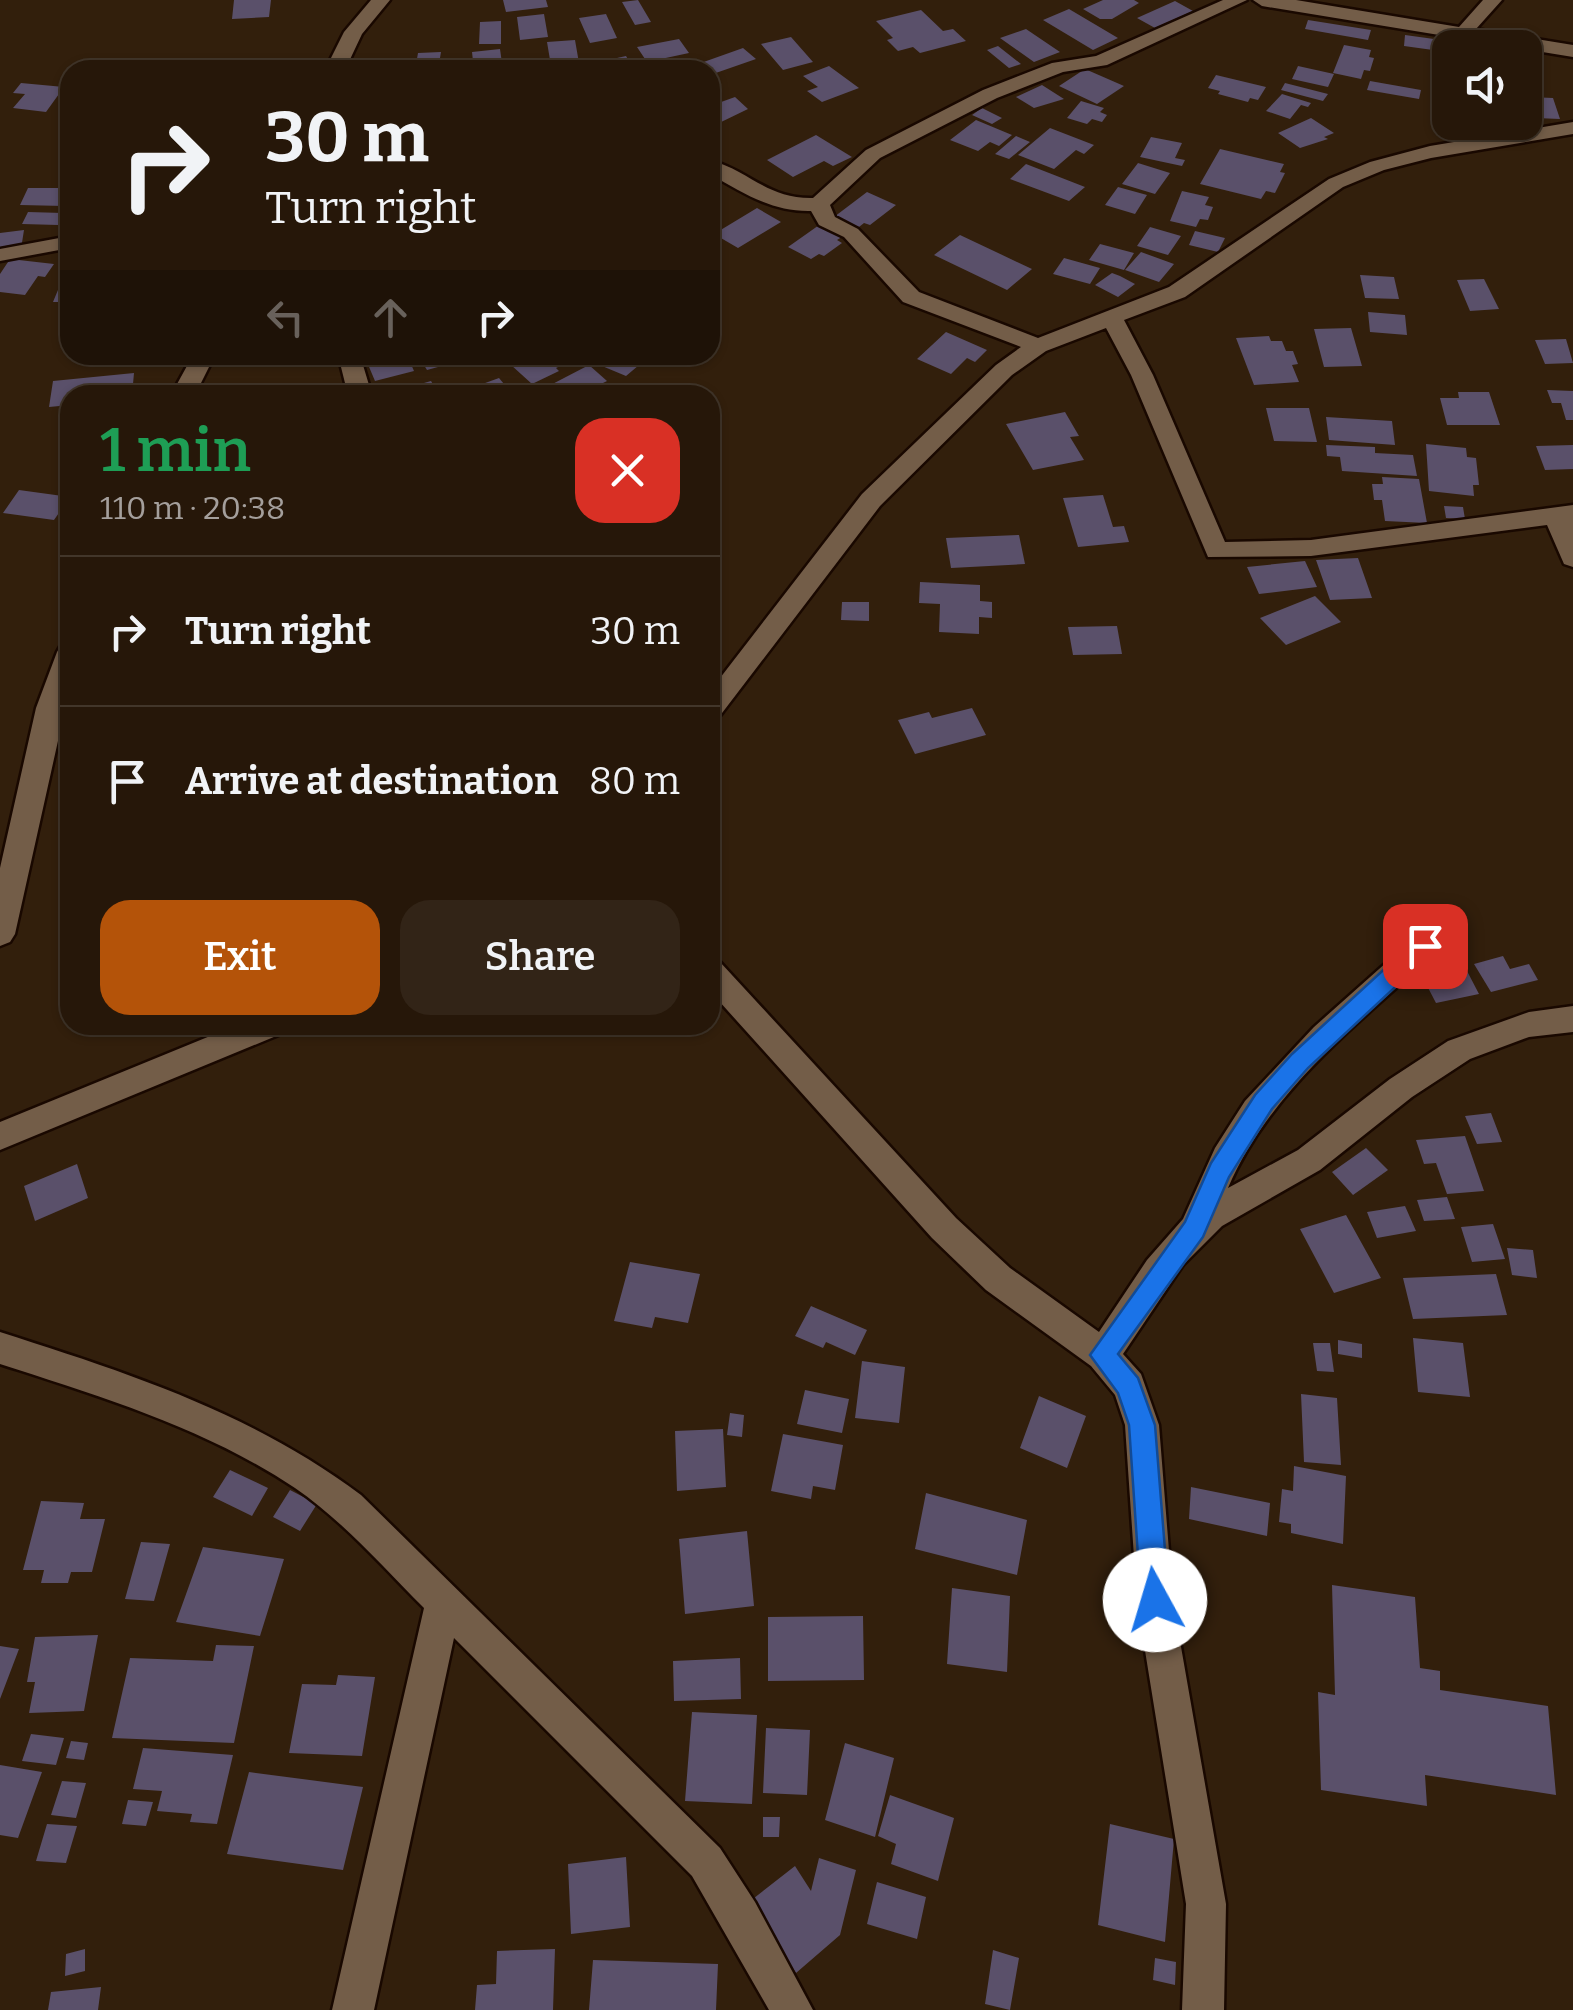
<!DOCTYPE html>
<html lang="en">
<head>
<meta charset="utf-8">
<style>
	:root { --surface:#261709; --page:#322417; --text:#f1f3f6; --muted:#a49f9c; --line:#42362a; --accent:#b45309 }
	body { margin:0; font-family:Bitter,serif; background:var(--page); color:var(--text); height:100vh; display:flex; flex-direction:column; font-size:38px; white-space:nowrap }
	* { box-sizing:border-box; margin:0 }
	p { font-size:32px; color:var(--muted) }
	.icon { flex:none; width:55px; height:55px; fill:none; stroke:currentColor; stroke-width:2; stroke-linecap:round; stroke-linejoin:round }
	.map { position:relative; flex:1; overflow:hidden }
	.drawer { position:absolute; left:60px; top:385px; width:660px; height:650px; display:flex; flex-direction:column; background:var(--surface); border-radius:30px; box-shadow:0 2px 8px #0004,0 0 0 2px var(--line) }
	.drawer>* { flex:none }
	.hud { position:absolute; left:60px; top:60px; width:660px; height:305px; border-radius:30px; box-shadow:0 2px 8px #0004,0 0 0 2px var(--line); background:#261709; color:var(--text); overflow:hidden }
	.fabs { position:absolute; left:1432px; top:30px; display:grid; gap:20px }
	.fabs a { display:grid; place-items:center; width:110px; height:110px; border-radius:20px; background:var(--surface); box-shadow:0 2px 8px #0004,0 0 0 2px var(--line); font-size:50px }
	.pin { position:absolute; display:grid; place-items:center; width:85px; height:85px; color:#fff; margin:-42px; border-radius:20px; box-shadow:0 5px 15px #0006 }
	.me { position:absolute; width:110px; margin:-55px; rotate:354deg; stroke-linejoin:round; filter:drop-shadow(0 0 8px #0008) }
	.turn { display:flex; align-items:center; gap:35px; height:210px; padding:0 40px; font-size:45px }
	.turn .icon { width:130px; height:130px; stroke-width:2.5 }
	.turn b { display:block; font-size:70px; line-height:85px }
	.lanes { display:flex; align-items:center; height:95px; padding:0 40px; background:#0003; justify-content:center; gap:50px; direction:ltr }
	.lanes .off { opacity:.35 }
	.round { display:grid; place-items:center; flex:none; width:105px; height:105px; border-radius:30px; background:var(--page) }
	.head { display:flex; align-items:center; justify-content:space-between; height:170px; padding:0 40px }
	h1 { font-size:60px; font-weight:600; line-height:75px; color:#1e9e55 }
	.cta { display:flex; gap:20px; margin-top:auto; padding:20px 40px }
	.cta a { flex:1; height:115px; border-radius:30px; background:var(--accent); color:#fff; font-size:40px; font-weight:600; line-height:115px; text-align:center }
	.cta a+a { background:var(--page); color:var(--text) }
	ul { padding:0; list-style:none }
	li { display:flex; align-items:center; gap:30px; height:150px; padding:0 40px; border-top:2px solid var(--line) }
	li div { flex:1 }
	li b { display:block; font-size:38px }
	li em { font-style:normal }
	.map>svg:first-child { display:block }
	.building { fill:#5a506a }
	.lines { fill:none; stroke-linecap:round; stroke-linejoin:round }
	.minor-casing { stroke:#190800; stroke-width:5 }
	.minor { fill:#735d48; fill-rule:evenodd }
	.route { fill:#1a73e8; stroke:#114b97; stroke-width:2.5 }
</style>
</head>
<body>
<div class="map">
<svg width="1573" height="2010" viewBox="0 0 1573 2010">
	<rect width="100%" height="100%" fill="#321f0c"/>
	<path class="building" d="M234 0H271L269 17 232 19Z
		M503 0H546L548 7 506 12Z
		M638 0 651 22 635 25 622 2Z
		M1103 0H1134L1139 3 1112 19H1100L1083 9Z
		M1175 1 1193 11 1155 28 1137 18Z
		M1069 9 1118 38 1093 50 1043 20Z
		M921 10 943 31 953 29 966 41 920 53 913 47 898 51 887 40 893 38 876 21Z
		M544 14 548 37 520 40 517 17Z
		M606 14 617 38 590 43 579 18Z
		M1308 20 1371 30 1368 40 1305 29Z
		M501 21V44H479L480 22Z
		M1026 29 1060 52 1034 62 1000 38Z
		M1405 35 1434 39 1433 50 1404 46Z
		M791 37 813 62 783 70 761 44Z
		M679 39 689 53 647 62 637 47Z
		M575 40 579 63 551 66 547 42Z
		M1344 45 1371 50 1369 57 1374 58 1370 71 1364 70 1361 79 1333 73Z
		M998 46 1021 64 1009 68 987 50Z
		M743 48 756 59 710 75V70L698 64Z
		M500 49 503 70H474L472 52Z
		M441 52 438 70H415L418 53Z
		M626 56 634 70H604L599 62Z
		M829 66 859 88 822 102 807 91 818 87 803 76Z
		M1298 66 1334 74 1328 87 1292 79Z
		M1085 69 1124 86 1097 104 1059 86Z
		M1216 75 1266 87 1258 100 1250 98 1248 102 1218 94 1220 91 1208 88Z
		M1370 81 1421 90 1419 99 1367 90Z
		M21 83 64 87 46 112 13 108 25 94 13 93Z
		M1285 83 1328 94 1323 101 1281 90Z
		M1042 85 1064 99 1034 108 1016 97Z
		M1282 94 1311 103 1308 107 1301 105 1290 119 1266 111Z
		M735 97 748 109 717 124 710 117V106Z
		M1530 97 1553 98 1560 119 1536 118Z
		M1081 101 1104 108 1100 112 1107 115 1102 122 1092 119 1087 124 1067 118Z
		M982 108 1002 118 992 124 972 115Z
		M1311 118 1334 133 1324 137 1328 139 1300 148 1278 133Z
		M976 120 1012 135 999 146 990 142 978 151 950 140Z
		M1050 128 1094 145 1084 154 1076 150 1054 169 1018 155Z
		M816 135 852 157 833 166 824 161 793 177 767 160Z
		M1016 136 1030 142 1009 159 995 154Z
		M1151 137 1182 143 1175 158 1185 160 1182 166 1140 157Z
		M1220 149 1284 164 1280 172 1285 173 1275 193 1266 191 1261 199 1200 184Z
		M1138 163 1170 173 1155 194 1122 184Z
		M1026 164 1085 187 1069 201 1010 179Z
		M1118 187 1147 195 1135 214 1105 205Z
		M28 188H70V191L64 206 20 205Z
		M1182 191 1209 197 1205 205 1213 207 1208 220 1200 219 1196 227 1170 221Z
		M867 192 896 205 870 225 864 223 854 231 830 220Z
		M757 208 781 222 738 248 714 234Z
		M28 212 63 213 58 225 22 224Z
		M822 223 845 235 837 240 842 243 824 256 819 254 811 259 788 247Z
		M1150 227 1181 236 1168 255 1137 246Z
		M24 230 21 249 0 251V233Z
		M1195 231 1225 238 1218 252 1189 245Z
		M960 235 1032 269 1007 290 934 255Z
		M1100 244 1134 253 1124 270 1089 260Z
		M1141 252 1174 264 1159 282 1125 270Z
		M1064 258 1100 268 1090 284 1053 274Z
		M10 259 54 264 45 277 38 276 25 295 0 292V274Z
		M70 261V302H53Z
		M1112 273 1120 276 1135 284 1118 297 1095 285Z
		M1360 275 1394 277 1399 299 1365 298Z
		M1484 279 1499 309 1470 311 1457 280Z
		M1368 312 1405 315 1407 335 1370 332Z
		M1351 328 1362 366 1324 367 1314 329Z
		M946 332 987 350 975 362 967 358 951 374 917 359Z
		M1269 336 1271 341H1282L1286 351H1293L1298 364 1292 365 1299 382 1254 385 1236 338Z
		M1566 339 1573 363 1545 364 1535 340Z
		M364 355H407L414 371 375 381Z
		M427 355H443L449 364 427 370 419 357Z
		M500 355H551L562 365 556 368 559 371 532 384Z
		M615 355H651L626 376 602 366Z
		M589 365 607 381 579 395H545L539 391Z
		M134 373 132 395H70V405L49 407 53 381Z
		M499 378 513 395H467L463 391Z
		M431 381 439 395H385V394Z
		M1547 390 1573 391V420H1566L1561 403H1552Z
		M1458 392H1489L1500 425H1447L1440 398H1459Z
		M1266 408H1309L1317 442 1274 441Z
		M1065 412 1079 436 1070 437 1084 460 1033 470 1006 424Z
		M1326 417 1392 421 1395 445 1329 440Z
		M1426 444 1466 448 1467 457 1476 458 1479 485H1473L1474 496 1429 491Z
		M1326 445 1375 447V453L1413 455 1417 476 1342 471 1340 457 1327 456Z
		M1573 445V469L1545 470 1536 446Z
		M1382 477 1419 479 1427 523 1385 521 1382 500H1374L1372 484H1383Z
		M19 490 70 497 54 520 3 513Z
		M1103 495 1113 527 1124 526 1129 542 1078 547 1063 498Z
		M1444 506 1463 507 1465 519 1446 518Z
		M1019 535 1025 564 951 568 946 538Z
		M1358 558 1372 598 1330 600 1316 560Z
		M1305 561 1317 587 1259 594 1247 567Z
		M920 582 980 585V601L992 602V618L979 617V634L939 632 940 604 919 603Z
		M1315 596 1341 622 1286 645 1260 618Z
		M842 602H869V621L841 620Z
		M1117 626 1122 654 1073 655 1068 627Z
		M972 708 986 735 915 754 898 720 929 712 932 718Z
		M1503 956 1510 969 1529 964 1538 980 1491 992 1474 964Z
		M1467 971 1479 994 1436 1003 1424 980Z
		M1491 1113 1502 1142 1477 1144 1465 1116Z
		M1465 1136 1484 1191 1447 1194 1436 1163 1424 1164 1416 1140Z
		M1366 1148 1388 1170 1353 1195 1332 1172Z
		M77 1164 88 1198 35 1221 24 1186Z
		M1447 1197 1455 1219 1424 1221 1417 1200Z
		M1405 1206 1416 1231 1377 1238 1367 1212Z
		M1346 1215 1381 1278 1334 1293 1300 1229Z
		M1493 1224 1505 1259 1472 1262 1461 1227Z
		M1507 1248 1533 1250 1537 1278 1512 1275Z
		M630 1262 700 1274 688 1323 655 1317 652 1328 614 1321Z
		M1496 1274 1507 1315 1413 1319 1403 1278Z
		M811 1306 867 1330 855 1355 826 1342 823 1348 795 1336Z
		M1413 1338 1463 1343 1470 1397 1418 1392Z
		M1338 1340 1362 1344V1358L1338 1354Z
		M1313 1343H1330L1334 1372 1317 1371Z
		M862 1361 905 1367 899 1423 855 1418Z
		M805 1390 849 1399 842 1433 797 1424Z
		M1301 1394 1337 1398 1341 1465 1304 1462Z
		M1039 1396 1086 1416 1067 1468 1020 1448Z
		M730 1413 744 1415 742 1437 727 1435Z
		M723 1429 726 1487 677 1491 675 1431Z
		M783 1434 843 1445 835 1490 813 1486 811 1499 771 1491Z
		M1294 1466 1346 1476 1343 1544 1291 1533V1524L1279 1522 1282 1489 1293 1491Z
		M230 1470 268 1488 252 1516 213 1497Z
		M1191 1487 1270 1503 1267 1536 1189 1519Z
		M290 1490 317 1504 300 1531 273 1517Z
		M926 1493 1027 1520 1017 1575 915 1549Z
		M41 1501 84 1503 80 1519H105L92 1572H71L68 1583H41L44 1570H23Z
		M747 1531 754 1606 685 1614 679 1539Z
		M141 1542 170 1544 154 1601 125 1599Z
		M203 1547 284 1559 260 1636 176 1622Z
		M1332 1585 1415 1597 1420 1668 1440 1671V1690L1548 1706 1556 1795 1425 1775 1427 1806 1321 1790 1318 1692 1335 1695Z
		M952 1588 1010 1596 1007 1672 947 1664Z
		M863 1616 864 1680 768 1681V1617Z
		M98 1635 84 1711 29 1713 35 1682H27L35 1637Z
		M216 1645 254 1646 234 1743 112 1738 130 1658 213 1661Z
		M0 1646 19 1649 0 1699Z
		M740 1658 741 1699 674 1701 673 1661Z
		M338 1675 375 1677 362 1756 289 1753 302 1684 336 1685Z
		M692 1712 757 1715 752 1804 685 1801Z
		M766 1728 810 1730 807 1795 763 1793Z
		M31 1734 64 1738 56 1765 22 1761Z
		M71 1741 88 1743 84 1760 66 1758Z
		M845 1743 894 1758 875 1837 825 1820Z
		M143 1748 233 1755 217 1824 190 1822 192 1814 157 1811 162 1791 133 1789Z
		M0 1765 42 1772 18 1838 0 1835Z
		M249 1772 363 1787 343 1870 227 1854Z
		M62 1781 86 1783 76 1818 51 1815Z
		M890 1795 954 1818 938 1881 891 1864 896 1844 878 1836Z
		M128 1800 153 1802 146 1826 122 1824Z
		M763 1817H780L779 1837H763Z
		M47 1824 77 1826 66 1863 36 1861Z
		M1110 1824 1174 1839 1165 1942 1098 1925Z
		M626 1857 630 1927 571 1934 568 1864Z
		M819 1858 856 1870 840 1935 796 1973 749 1902 795 1866 811 1891Z
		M877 1882 926 1897 917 1939 867 1924Z
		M85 1949V1971L65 1976 66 1954Z
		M555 1949 553 2010H475L477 1985 496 1984 497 1951Z
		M993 1950 1019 1958 1010 2010 985 2004Z
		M1155 1958 1176 1962 1175 1985 1153 1980Z
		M593 1960 718 1964 716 2010H589Z
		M101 1987 98 2010H48L51 1992Z"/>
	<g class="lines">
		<defs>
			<path id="minor" d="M371 0H390L362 34 345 70H325L344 32Z
				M1223 0H1247L1107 65 1063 72 997 98 880 158 830 205 835 217 858 229 919 292 1038 338 1169 287 1329 179 1370 162 1430 146 1573 122V134L1431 158 1384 170 1343 187 1185 297 1124 320 1153 375 1225 542 1311 540 1573 505V567L1564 564 1547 525 1311 556 1208 557 1131 375 1106 328 1046 351 1012 375 880 506 719 717 710 720V691L862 494 996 365 1021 347 903 302 844 237 819 225 811 211C772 212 743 193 710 174V160C750 171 767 199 813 198L866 150 983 90 1052 63 1096 56Z
				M1253 0H1296L1459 27 1483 0H1502L1476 29 1573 45V57L1262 6Z
				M70 236V248L0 261V249Z
				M193 355H215L195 395H171Z
				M338 355H360L372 395H348Z
				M70 643V687L15 934 10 942 0 946V868L36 708 57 652 61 645Z
				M1425 933 1435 937 1440 945 1435 953C1359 1023 1270 1090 1228 1188L1298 1150 1390 1079 1448 1041 1529 1012 1573 1006V1032L1529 1037 1470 1059 1412 1097 1320 1170 1222 1226 1183 1265 1123 1354 1141 1374 1159 1425 1173 1601 1226 1904 1224 2010H1182L1186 1904 1137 1601 1125 1425 1115 1395 1091 1366 986 1290 932 1238 710 991V959L720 962 956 1218 1010 1268 1099 1332 1147 1260 1183 1219 1215 1148 1245 1101 1314 1027 1415 937Z
				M237 1025H285L281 1034 0 1150V1122Z
				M0 1332C128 1373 252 1413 361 1495L720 1848 755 1902 813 2010H769L692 1876 454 1638 374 2010H332L424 1608C382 1566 343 1521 295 1488 205 1428 102 1397 0 1364Z"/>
		</defs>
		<use href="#minor" class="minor-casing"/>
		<use href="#minor" class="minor"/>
	</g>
	<path class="route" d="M1425 936 1436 946 1433 952 1308 1068 1272 1109 1229 1177 1203 1237 1118 1354 1138 1378 1155 1425 1169 1600 1165 1610 1155 1614 1145 1610 1141 1600 1129 1425 1118 1393 1090 1355 1185 1222 1211 1163 1255 1095 1292 1054 1417 939Z"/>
</svg>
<div class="fabs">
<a><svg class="icon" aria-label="sound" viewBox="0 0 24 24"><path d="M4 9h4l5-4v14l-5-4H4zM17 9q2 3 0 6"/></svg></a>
</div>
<div class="pin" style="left:1425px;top:946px;background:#d93025"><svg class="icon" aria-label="arrive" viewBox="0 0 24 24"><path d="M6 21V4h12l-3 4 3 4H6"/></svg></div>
<svg class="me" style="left:1155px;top:1600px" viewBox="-20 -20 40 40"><circle r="19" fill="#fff"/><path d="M0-13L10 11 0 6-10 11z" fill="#1a73e8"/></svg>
<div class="hud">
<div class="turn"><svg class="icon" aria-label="right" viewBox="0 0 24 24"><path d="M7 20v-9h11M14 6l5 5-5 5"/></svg><div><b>30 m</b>Turn right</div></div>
<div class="lanes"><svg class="icon off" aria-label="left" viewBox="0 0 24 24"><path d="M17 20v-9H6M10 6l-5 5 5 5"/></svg><svg class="icon off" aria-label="ahead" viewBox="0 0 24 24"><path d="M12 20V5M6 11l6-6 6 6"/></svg><svg class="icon" aria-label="right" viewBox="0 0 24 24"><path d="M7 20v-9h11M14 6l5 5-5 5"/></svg></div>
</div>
<section class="drawer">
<div class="head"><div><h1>1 min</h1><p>110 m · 20:38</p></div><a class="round" style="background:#d93025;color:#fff"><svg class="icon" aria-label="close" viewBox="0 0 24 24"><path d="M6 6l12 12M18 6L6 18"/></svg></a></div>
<ul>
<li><svg class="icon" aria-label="right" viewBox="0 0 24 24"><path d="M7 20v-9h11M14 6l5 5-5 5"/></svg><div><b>Turn right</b></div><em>30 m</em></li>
<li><svg class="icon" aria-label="arrive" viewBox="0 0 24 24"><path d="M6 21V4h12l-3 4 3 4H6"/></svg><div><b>Arrive at destination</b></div><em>80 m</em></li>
</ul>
<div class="cta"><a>Exit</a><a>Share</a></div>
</section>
</div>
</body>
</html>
